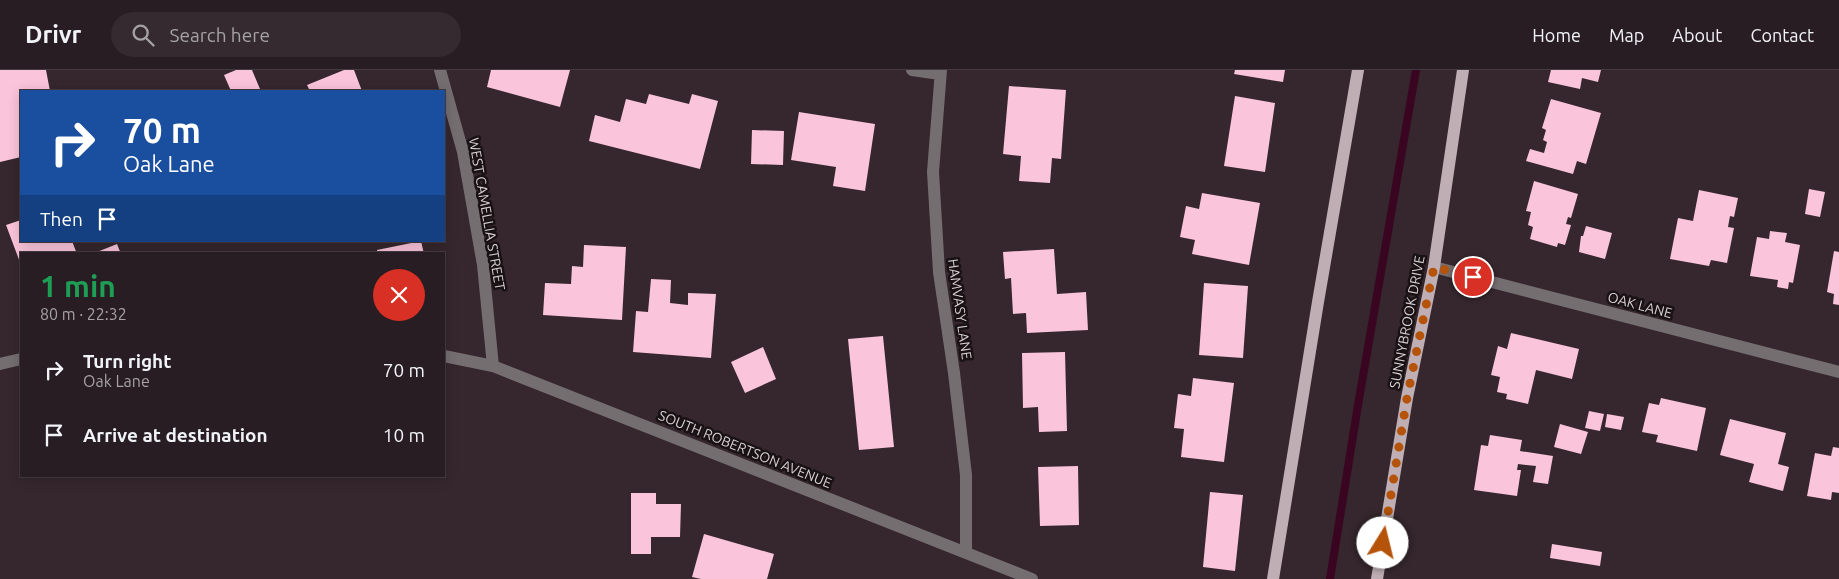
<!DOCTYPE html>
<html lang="en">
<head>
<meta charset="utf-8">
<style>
	:root { --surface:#281d22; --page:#342a2f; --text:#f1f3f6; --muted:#a5a2a5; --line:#443b40 }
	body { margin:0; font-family:Ubuntu,sans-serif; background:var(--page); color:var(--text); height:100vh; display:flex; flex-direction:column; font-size:19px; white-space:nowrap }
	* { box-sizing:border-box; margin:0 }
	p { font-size:16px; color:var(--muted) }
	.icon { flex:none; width:28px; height:28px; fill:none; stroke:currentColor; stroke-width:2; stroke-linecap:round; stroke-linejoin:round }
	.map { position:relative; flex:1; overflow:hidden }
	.sheet { position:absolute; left:20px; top:182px; width:425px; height:225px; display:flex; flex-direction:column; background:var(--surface); border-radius:0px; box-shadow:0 2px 12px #0003,0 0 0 1px var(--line) }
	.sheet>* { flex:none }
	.banner { position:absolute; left:20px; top:20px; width:425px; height:152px; border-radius:0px; box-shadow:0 2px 12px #0003,0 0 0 1px var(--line); background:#1a4fa0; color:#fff; overflow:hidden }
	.pin { position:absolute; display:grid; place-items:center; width:42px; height:42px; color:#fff; margin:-21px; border:2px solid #fff; border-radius:50%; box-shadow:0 1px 5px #0007 }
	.me { position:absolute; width:55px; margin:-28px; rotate:9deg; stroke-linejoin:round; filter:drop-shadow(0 0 4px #0008) }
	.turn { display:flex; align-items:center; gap:18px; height:105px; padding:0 20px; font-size:22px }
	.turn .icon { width:65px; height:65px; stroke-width:2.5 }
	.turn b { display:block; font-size:35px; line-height:42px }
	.then { display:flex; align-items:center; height:48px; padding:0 20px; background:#0003; gap:10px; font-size:19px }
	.round { display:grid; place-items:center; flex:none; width:52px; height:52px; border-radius:26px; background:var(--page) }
	.overview { display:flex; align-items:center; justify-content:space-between; height:85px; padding:0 20px }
	h1 { font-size:30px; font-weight:700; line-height:38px; color:#1e9e55 }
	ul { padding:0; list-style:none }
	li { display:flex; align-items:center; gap:15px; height:65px; padding:0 20px }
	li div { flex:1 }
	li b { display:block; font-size:19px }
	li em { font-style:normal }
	header { display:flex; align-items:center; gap:30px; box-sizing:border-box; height:70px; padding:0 25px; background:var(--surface); border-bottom:1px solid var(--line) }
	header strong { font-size:24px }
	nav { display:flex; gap:28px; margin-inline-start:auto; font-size:18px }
	.search { width:350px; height:45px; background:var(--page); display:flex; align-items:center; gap:12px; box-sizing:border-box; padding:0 18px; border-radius:28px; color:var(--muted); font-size:19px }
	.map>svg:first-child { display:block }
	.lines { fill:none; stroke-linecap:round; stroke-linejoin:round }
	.stream { stroke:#390521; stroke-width:8 }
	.building { fill:#fac4da }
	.minor { stroke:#756e71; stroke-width:12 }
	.major { stroke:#bfafb5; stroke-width:12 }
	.route { stroke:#b45309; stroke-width:9; stroke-dasharray:0 16.2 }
	.labels { text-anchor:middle; stroke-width:5; stroke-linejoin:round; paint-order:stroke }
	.street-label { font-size:14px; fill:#d9d0d3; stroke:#191215 }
</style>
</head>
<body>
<header>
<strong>Drivr</strong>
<div class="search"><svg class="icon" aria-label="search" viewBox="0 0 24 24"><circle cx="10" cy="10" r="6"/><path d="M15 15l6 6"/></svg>Search here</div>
<nav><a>Home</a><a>Map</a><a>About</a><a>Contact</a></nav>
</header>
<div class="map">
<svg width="1839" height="509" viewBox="0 0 1839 509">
	<rect width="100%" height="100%" fill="#35272d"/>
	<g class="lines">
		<path class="stream" d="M1330 509 1358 335 1416 0"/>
	</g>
	<path class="building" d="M0 0H46L50 21H21V87L0 92Z
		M236 0H252L260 19 253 21H231L224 5Z
		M344 0H354L362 21H310L307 15Z
		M491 0H570L560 37 487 17Z
		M1235 0H1285L1283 12 1234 4Z
		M1551 0H1601L1598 12 1582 8 1580 19 1548 12Z
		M1009 16 1066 20 1061 89 1052 88 1050 113 1019 111 1021 86 1003 84Z
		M649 24 689 34 692 24 718 31 700 99 589 71 595 45 620 52 626 29 646 34Z
		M1235 26 1275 33 1265 102 1224 96Z
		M1551 29 1601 43 1586 94 1577 91 1573 104 1526 91 1530 79 1544 83 1547 72 1543 70 1546 60 1542 58Z
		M799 42 875 54 865 121 833 116 836 97 791 90Z
		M752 60 784 61 783 95 751 94Z
		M1534 111 1578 124 1571 148 1568 147 1566 154 1571 155 1565 175 1558 173 1557 177 1530 169 1533 157 1528 155 1531 142 1526 141Z
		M1809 119 1825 122 1820 147 1805 144Z
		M1699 120 1738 128 1734 147 1730 146 1728 157 1734 158 1727 193 1711 190 1709 196 1670 189 1678 148 1693 151Z
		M1202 123 1260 133 1249 195 1192 184 1195 170 1180 167 1186 136 1199 139Z
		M21 150V171H72L77 184H21V195L6 155Z
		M1586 156 1612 163 1605 189 1579 182 1581 166H1583Z
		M1770 161 1787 163 1785 172 1800 175 1793 213 1789 212 1788 219 1777 217 1778 210 1750 206 1757 167 1769 169Z
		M421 171 424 184H377V180Z
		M117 174 121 184H92Z
		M584 175 626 177 622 250 543 245 545 213 571 214 572 196 583 197Z
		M1054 179 1057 224 1086 222 1088 260 1027 263 1026 243 1013 244 1011 208 1005 209 1003 182Z
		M1834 181 1839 182V235L1833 234 1834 224 1827 222Z
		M651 209 671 210 670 233 688 235V223L716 224 711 288 633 282 636 241 648 242Z
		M1204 213 1248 216 1243 288 1199 285Z
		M1511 263 1579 279 1572 309 1536 300 1528 334 1506 329 1507 324 1497 322 1500 307 1491 305 1498 276 1507 279Z
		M883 266 894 377 859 380 848 269Z
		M763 277 776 309 745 323 731 292Z
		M1065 282 1067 361 1039 362 1038 337 1023 338 1022 283Z
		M1193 308 1234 313 1224 392 1181 387 1184 359 1174 358 1178 324 1191 326Z
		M1661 328 1706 338 1697 381 1656 372 1658 365 1642 362 1649 333 1659 335Z
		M1589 341 1604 344 1600 361 1585 358Z
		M1607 344 1624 347 1621 360 1605 357Z
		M1730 349 1786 363 1778 394 1789 397 1783 421 1749 412 1754 394 1720 385Z
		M1560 354 1588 362 1581 384 1554 377Z
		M1490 365 1522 370 1520 381 1553 386 1548 414 1533 412 1536 396 1518 394 1517 400H1521L1517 426 1474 420 1481 375 1488 376Z
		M1833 377 1839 378V423L1832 422 1831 430 1807 426 1815 383 1831 386Z
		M1078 396 1079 455 1040 456 1038 397Z
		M1210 422 1243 425 1235 501 1203 497Z
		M631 423H656V434H681L680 467H651V484H631Z
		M704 464 774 484 767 509H701L692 507Z
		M1552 474 1602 482 1600 496 1550 488Z"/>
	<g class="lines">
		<path class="minor" d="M440 0 463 82 483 195 493 296
			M912 0 940 4
			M941 0 933 102 939 202 954 303 966 405V483
			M1434 197 1839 302
			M444 286 493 296 1032 509
			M0 294 21 289"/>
		<path class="major" d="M1273 509 1318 232 1358 0
			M1377 509 1407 328 1434 197 1463 0"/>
	</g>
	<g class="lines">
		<path class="route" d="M1383 473 1407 328 1434 197 1473 207"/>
	</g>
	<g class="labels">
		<g class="street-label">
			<text transform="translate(487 144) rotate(80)" y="5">WEST CAMELLIA STREET</text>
			<text transform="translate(1640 235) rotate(15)" y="5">OAK LANE</text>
			<text transform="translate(960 239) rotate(82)" y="5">HAMVASY LANE</text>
			<text transform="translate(1407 252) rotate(-79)" y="5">SUNNYBROOK DRIVE</text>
			<text transform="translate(745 379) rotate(22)" y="5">SOUTH ROBERTSON AVENUE</text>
		</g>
	</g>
</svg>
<div class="pin" style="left:1473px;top:207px;background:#d93025"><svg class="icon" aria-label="arrive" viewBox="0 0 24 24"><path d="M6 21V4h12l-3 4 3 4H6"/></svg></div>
<svg class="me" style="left:1383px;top:473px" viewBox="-20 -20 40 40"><circle r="19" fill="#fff"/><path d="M0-13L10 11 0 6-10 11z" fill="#b45309"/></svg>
<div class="banner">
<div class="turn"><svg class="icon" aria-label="right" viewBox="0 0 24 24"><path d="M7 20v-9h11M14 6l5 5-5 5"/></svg><div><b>70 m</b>Oak Lane</div></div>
<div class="then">Then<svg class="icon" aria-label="arrive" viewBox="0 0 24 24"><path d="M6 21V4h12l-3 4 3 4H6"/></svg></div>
</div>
<section class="sheet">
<div class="overview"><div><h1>1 min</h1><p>80 m · 22:32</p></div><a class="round" style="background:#d93025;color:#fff"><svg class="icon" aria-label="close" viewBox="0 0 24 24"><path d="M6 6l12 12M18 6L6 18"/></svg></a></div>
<ul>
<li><svg class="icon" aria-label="right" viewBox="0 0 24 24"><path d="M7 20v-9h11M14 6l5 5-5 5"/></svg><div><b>Turn right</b><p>Oak Lane</p></div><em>70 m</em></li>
<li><svg class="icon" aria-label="arrive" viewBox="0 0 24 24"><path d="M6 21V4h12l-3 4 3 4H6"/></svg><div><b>Arrive at destination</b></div><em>10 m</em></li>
</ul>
</section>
</div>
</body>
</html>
